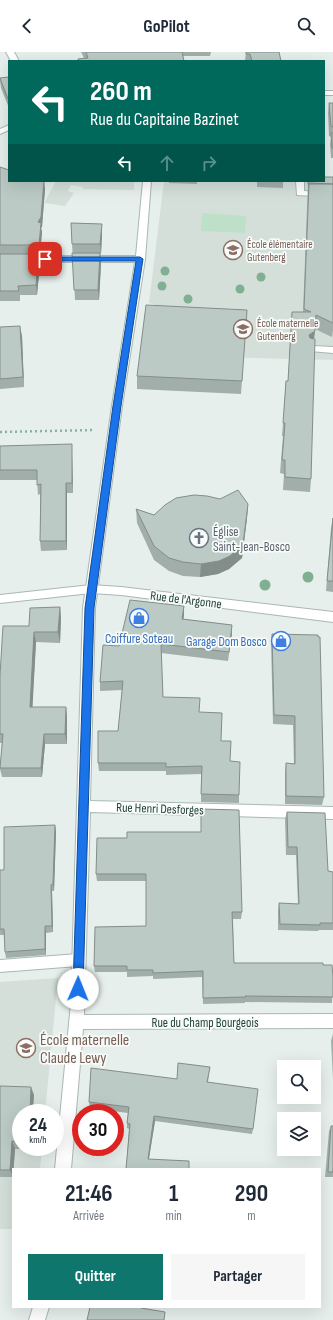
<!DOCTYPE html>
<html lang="fr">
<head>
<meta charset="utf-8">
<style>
	:root { --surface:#fff; --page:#f6f6f7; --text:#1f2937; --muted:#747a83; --accent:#0f766e }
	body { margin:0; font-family:"Sofia Sans Condensed",sans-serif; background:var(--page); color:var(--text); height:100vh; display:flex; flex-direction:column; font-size:15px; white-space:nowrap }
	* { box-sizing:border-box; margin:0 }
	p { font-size:13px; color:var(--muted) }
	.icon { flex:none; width:22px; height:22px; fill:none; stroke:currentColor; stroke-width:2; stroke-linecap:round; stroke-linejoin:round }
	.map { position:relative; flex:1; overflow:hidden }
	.drawer { position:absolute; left:12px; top:1116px; width:309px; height:140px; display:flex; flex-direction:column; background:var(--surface); border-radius:0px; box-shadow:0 4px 16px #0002 }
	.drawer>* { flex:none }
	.guide { position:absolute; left:8px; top:8px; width:317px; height:122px; border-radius:0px; box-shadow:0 4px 16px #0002; background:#00695c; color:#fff; overflow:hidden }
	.controls { position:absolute; left:277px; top:1008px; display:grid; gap:8px }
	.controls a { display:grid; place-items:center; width:44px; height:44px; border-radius:0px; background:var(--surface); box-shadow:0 4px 16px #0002; font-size:20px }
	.speed { position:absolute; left:12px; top:1052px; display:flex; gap:8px; font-size:20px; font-weight:700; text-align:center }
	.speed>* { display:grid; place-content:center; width:52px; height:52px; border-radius:50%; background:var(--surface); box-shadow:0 4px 16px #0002; line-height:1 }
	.speed small { font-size:10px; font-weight:400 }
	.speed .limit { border:6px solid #d22; background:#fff; color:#111 }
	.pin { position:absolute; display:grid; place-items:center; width:34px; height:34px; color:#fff; margin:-17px; border-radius:8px; box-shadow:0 2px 6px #0006 }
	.me { position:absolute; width:44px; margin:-22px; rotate:1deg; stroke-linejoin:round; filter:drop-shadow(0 0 3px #0008) }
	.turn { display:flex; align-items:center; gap:14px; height:84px; padding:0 16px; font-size:18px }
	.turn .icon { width:52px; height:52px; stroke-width:2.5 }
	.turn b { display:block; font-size:28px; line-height:34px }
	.lanes { display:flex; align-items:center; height:38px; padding:0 16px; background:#0003; justify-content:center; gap:20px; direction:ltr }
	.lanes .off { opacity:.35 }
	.eta { display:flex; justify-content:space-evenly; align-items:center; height:68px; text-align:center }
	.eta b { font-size:24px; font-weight:700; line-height:28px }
	.cta { display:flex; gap:8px; margin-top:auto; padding:8px 16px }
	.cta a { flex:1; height:46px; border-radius:0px; background:var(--accent); color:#fff; font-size:16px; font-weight:700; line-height:46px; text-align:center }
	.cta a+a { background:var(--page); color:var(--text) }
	header { display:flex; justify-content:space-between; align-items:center; height:52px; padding:0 16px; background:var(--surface); font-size:18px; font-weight:700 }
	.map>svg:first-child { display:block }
	.built { fill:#d4dfda }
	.green { fill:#bfe0c8 }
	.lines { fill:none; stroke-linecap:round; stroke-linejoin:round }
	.service-casing { stroke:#a8b8b2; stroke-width:2 }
	.minor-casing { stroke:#a8b8b2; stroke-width:2 }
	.tertiary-casing { stroke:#a8b8b2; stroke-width:2 }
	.path { stroke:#86b3a5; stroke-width:2.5; stroke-dasharray:2 3; stroke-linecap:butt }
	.service { fill:#fff; fill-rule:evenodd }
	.minor { fill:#fff; fill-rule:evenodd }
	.tertiary { fill:#fff; fill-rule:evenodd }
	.tree { fill:#80af93 }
	.wall { fill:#a1aea9 }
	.shaded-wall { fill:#838d89 }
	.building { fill:#bbcac4; stroke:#838d89 }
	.route { fill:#1a73e8; stroke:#114b97 }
	.labels { text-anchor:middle; stroke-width:3.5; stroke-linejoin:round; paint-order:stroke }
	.far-education-label { font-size:11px; fill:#785e54; stroke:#f7fbf9; text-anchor:start }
	.worship-label { font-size:13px; fill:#5b616d; stroke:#f7fbf9; text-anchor:start }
	.street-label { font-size:13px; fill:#24423a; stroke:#f7fbf9 }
	.shop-label { font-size:13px; fill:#366cbe; stroke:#f7fbf9 }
	.near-education-label { font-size:16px; fill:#785e54; stroke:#f7fbf9; text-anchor:start }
</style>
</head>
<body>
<header><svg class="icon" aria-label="back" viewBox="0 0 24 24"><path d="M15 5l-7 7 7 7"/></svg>GoPilot<svg class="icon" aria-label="search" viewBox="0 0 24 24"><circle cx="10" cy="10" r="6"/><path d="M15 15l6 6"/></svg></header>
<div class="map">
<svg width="333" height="1268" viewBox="0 0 333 1268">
	<rect width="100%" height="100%" fill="#e6efeb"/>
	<path class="built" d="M56 129H134V138L83 137V135L71 133 68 139 74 141 65 154 44 151Z
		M164 129H310L333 138V308L143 303 156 253 149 251Z
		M58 926 45 1061H21V1095H42L40 1117H13V1177H0V930Z"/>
	<path class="green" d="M202 161 246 164 245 181 201 179Z"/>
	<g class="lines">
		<defs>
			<path id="service" d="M296 129H304V139L333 141V145L297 143Z
				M313 294 333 295V301L310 299 309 297Z
				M78 902 82 904 84 908 82 912 78 914 0 920V908Z"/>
			<path id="minor" d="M6 0H14L19 9H11Z
				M324 39H333V43H324Z
				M9 73V78L0 82V77Z
				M143 129H151L145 207 122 354 95 556 90 749 333 755V767L90 760 84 963 333 962V976L83 977 71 1117H55L71 951 83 556 112 354 135 210H0V204H136Z
				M33 1255H49L45 1268H29Z"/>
			<path id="tertiary" d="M91 533 121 535 333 560V570L121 543 91 541 0 551V543Z"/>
		</defs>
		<use href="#service" class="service-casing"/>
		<use href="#minor" class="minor-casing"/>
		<use href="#tertiary" class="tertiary-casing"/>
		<path class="path" d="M0 380 95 378"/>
		<use href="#service" class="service"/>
		<use href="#minor" class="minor"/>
		<use href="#tertiary" class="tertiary"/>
	</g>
	<g class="tree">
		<circle cx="165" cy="219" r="4.5"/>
		<circle cx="261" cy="225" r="4.5"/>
		<circle cx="162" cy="234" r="4.5"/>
		<circle cx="240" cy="237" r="4.5"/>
		<circle cx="188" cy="247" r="4.5"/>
		<circle cx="308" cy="525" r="5.5"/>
		<circle cx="265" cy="533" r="5.5"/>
	</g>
	<path class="wall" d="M81 0H211L210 4H183L184 9H78V7L84 6Z
		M246 0 281 9H245Z
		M9 25V56L1 36 0 29V26Z
		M329 51H333V106H331L330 92 331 85 329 84 328 61Z
		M0 115 45 137 42 175 41 176 42 180 40 202H39L40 212 37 243H20V249H0Z
		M333 125V278L332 285 315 277 314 287 311 427 310 440 283 438 284 422 280 421 283 384H282L286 329H288L292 260H303L308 129H324Z
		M169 129H197V132L169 131Z
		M257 129H283V136L257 135Z
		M71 171 102 172V183L101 202H100L101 212 99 248H75Z
		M247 258 241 342 137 337V324Z
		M0 275 22 284 24 335 0 337Z
		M0 394 72 402 73 441H67V498L41 499 40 489V442L38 443 37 428H0Z
		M220 447 248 452 247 466 242 506 229 517 218 522 200 525 183 524 169 519 154 508 137 471 136 457 154 463Z
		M333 466V540L326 539 331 476Z
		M184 554 183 567 232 573 228 609 161 601 163 645 199 660 221 689 230 709 239 743V751L201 750V722L166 723V719H99L98 711 118 679 122 638 100 639V630L119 594Z
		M60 555 61 566 60 591 36 590 32 655H66L67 665V692H45L42 725H2L0 717 2 691H0V623L29 574Z
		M272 582 324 745 322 753 285 752V720L286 711 294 712 293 673 273 672 271 591Z
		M201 757 242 860 241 867H233L234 911 323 913 333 925 332 951 245 950V951L203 952 202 925 153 927V924L127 925V920H95L94 914 146 874V829H97L96 822 127 786 201 780Z
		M287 760 328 819 333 820V878H319L318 879 278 878V858L279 851 298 852 296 803H286L285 767Z
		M55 773 56 780 54 839H52L53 880 46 881V903L6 906 5 900 4 883H0V818H4Z
		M333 982V1027L331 989Z
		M210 1015 208 1030 253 1077 252 1082 155 1069 149 1107 126 1117 129 1077 127 1076V1071L128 1061 90 1056 89 1050 177 1027Z
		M0 1034 34 1043 21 1061V1095H31V1097H15L13 1125H0Z
		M331 1074H333V1125H325L329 1079Z"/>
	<path class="shaded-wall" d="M44 129 45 137 42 175 41 176 42 180 40 202 38 170Z
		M102 172V183L101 202 100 192Z
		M100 201 101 212 99 248 98 238Z
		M39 202 40 212 37 243 36 233Z
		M20 274 22 284 24 335 23 325Z
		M315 279 313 293 309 283Z
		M72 392V402L73 441 72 431Z
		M66 431 67 441V498L66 489Z
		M248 452 247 466 242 506 229 517 218 522 200 525 201 512Z
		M184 554V564L182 576V567Z
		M60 555 61 566 60 591 58 580Z
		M232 573V582L228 609Z
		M34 580 36 590 32 665 30 655Z
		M66 655 67 665V692L65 682Z
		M44 682 45 692 42 725 41 716Z
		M55 773 56 780 54 839 53 832Z
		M51 833 52 839 53 880 52 874Z
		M45 874 46 881V903L45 897Z
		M31 1035 34 1043 33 1061H30Z
		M154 1064 155 1069 148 1112V1107Z
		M12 1089 15 1097 13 1125 10 1118Z"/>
	<path class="building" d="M86 0H182L184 9H78V7L88 6Z
		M246 0H279L281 9H252L250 2H246Z
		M9 25V47H8L0 26Z
		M329 51H333V75L331 74Z
		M331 81H333V96H332Z
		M0 115 9 118V129H44L41 165 38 170 41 171 39 193H0Z
		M324 125H333V132H308V129H324Z
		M309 131 333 132V271L316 263 315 279 309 283 310 286 315 287 311 427 285 425V408H282L285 371H283L286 329H288L292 260H311L304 257Z
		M71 171 102 172 100 192H72Z
		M72 201H100L98 238H74Z
		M0 202H39L36 233 18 234 19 239H0Z
		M146 253 247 258 242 329 137 324Z
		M20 274 23 325 0 327V275Z
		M72 392V431H66V489H40L41 432 37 433V418H0V394Z
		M238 438 248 452 243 492 230 504 219 509 201 512 183 510 169 506 154 494 136 457 154 463 165 453 176 446 194 443 207 444 220 447Z
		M333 466V529H327Z
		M130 548 184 554 182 567 232 573 229 600 161 592 163 645 200 646 199 660 222 661 221 689H231L230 709 240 710 239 743 201 742 202 714 166 715V711H98V679H118L123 629 100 630 103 593 119 594Z
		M60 555 58 580H34L30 655H66L65 682H44L41 716H0L3 682H0V623L3 574H29L30 556Z
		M272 582 318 583V585H320L324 745 286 744V711L295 712V664L274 663Z
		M201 757 239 758 242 860H232L234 911H323V913H332L333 925V945L245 944 246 945 203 946V919L153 921V918H127V914H94L95 875 146 874V822H96L97 786H127V780H201Z
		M287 760 325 761 328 819 333 820V871H320V873L280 872 279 851 299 852 297 795H288Z
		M55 773 53 832 51 833 52 874H45V897L5 900 4 877H0V818H4V775Z
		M178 1011 210 1015 207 1030 258 1037 253 1077 154 1064 148 1107 189 1109V1117H126L130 1072 127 1071 129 1055 89 1050 91 1016 177 1027Z
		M0 1034 31 1035 30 1061H21V1090L12 1089 10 1118H0Z
		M331 1074H333V1120H328Z
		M90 1255H141V1256L165 1260 164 1268H87Z"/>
	<path class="route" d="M45 205H140L143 207 121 354 94 556 83 937 82 940 78 942 74 940 73 937 85 556 113 354 136 209H43V206Z"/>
	<defs>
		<symbol id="school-ring" viewBox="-11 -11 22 22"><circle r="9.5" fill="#f7fbf9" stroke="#8d6e63" stroke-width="1.5"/><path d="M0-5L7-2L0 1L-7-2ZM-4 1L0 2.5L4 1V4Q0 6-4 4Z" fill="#8d6e63"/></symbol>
		<symbol id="church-ring" viewBox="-11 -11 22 22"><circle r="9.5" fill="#f7fbf9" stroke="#6b7280" stroke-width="1.5"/><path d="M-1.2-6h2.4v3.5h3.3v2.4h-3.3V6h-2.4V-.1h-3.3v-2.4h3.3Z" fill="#6b7280"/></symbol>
		<symbol id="shop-ring" viewBox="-11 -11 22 22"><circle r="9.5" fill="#f7fbf9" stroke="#3f7fe0" stroke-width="1.5"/><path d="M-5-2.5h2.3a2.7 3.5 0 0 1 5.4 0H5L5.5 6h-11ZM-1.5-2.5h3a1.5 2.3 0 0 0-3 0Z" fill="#3f7fe0"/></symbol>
	</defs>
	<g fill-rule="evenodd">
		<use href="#school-ring" x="222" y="187" width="22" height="22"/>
		<use href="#school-ring" x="232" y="266" width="22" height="22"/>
		<use href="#church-ring" x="188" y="475" width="22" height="22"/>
		<use href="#shop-ring" x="128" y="555" width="22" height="22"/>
		<use href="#shop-ring" x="270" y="578" width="22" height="22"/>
		<use href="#school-ring" x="15" y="985" width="22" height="22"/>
	</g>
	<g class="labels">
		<g class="far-education-label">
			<text x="247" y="196">École élémentaire<tspan x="247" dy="13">Gutenberg</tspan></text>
			<text x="257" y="275">École maternelle<tspan x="257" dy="13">Gutenberg</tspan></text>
		</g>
		<g class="worship-label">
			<text x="213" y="484">Église<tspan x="213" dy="15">Saint-Jean-Bosco</tspan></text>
		</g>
		<g class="street-label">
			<text transform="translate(186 547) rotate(7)" y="5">Rue de l'Argonne</text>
			<text transform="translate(160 756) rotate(2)" y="5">Rue Henri Desforges</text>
			<text x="205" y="975">Rue du Champ Bourgeois</text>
		</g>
		<g class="shop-label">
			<text x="139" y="591">Coiffure Soteau</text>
			<text x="267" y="594" text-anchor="end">Garage Dom Bosco</text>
		</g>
		<g class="near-education-label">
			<text x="40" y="993">École maternelle<tspan x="40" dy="18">Claude Lewy</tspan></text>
		</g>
	</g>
</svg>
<div class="controls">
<a><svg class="icon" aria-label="search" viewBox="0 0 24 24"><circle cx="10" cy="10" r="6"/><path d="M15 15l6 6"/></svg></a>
<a><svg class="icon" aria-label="layers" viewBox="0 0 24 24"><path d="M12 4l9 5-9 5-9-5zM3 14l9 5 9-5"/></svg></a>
</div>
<div class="speed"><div>24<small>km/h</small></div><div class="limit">30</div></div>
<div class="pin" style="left:45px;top:207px;background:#d93025"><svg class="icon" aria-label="arrive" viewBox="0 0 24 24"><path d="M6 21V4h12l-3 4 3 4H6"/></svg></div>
<svg class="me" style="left:78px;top:937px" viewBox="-20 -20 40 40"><circle r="19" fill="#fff"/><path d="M0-13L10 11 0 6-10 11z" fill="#1a73e8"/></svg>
<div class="guide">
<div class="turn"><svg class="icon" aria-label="left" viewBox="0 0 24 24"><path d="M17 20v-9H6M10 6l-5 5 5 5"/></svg><div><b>260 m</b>Rue du Capitaine Bazinet</div></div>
<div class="lanes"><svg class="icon" aria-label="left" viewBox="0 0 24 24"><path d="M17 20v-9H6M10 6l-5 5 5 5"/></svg><svg class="icon off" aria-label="ahead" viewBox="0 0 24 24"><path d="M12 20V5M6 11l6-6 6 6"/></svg><svg class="icon off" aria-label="right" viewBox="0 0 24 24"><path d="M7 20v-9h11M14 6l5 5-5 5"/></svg></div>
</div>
<section class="drawer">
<div class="eta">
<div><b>21:46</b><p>Arrivée</p></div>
<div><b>1</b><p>min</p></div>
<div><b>290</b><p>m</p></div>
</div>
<div class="cta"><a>Quitter</a><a>Partager</a></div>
</section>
</div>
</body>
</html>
